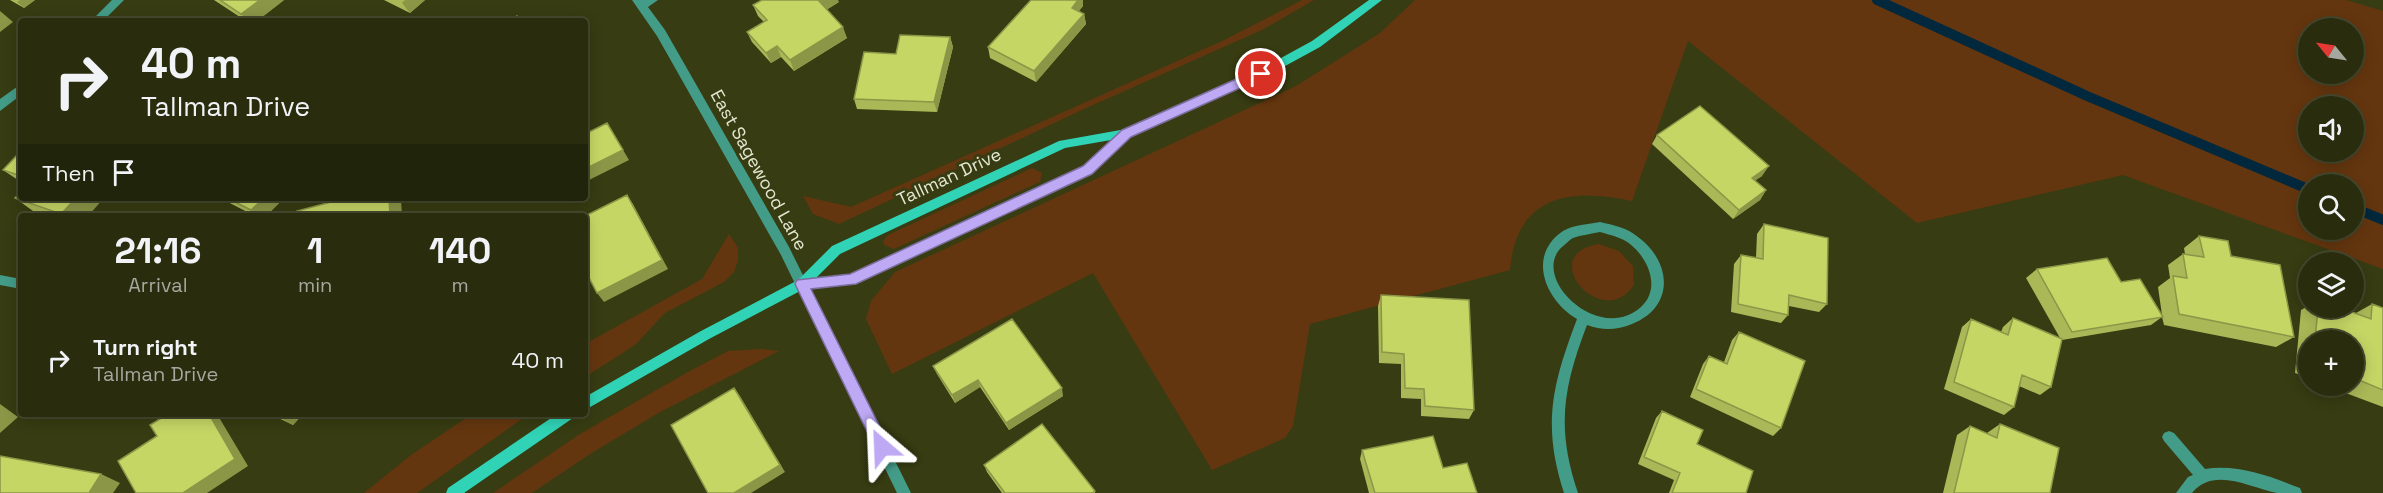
<!DOCTYPE html>
<html lang="en">
<head>
<meta charset="utf-8">
<style>
	:root { --surface:#292d0e; --page:#35391c; --text:#f1f3f6; --muted:#a5a89e; --line:#45492e }
	body { margin:0; font-family:"Space Grotesk",sans-serif; background:var(--page); color:var(--text); height:100vh; display:flex; flex-direction:column; font-size:22px; white-space:nowrap }
	* { box-sizing:border-box; margin:0 }
	p { font-size:20px; color:var(--muted) }
	.icon { flex:none; width:33px; height:33px; fill:none; stroke:currentColor; stroke-width:2; stroke-linecap:round; stroke-linejoin:round }
	.map { position:relative; flex:1; overflow:hidden }
	.panel { position:absolute; left:18px; top:213px; width:570px; height:204px; display:flex; flex-direction:column; background:var(--surface); border-radius:6px; box-shadow:0 3px 15px #0003,0 0 0 2px var(--line) }
	.panel>* { flex:none }
	.guide { position:absolute; left:18px; top:18px; width:570px; height:183px; border-radius:6px; box-shadow:0 3px 15px #0003,0 0 0 2px var(--line); background:#292d0e; color:var(--text); overflow:hidden }
	.needle { width:39px; rotate:300deg }
	.controls { position:absolute; left:2298px; top:18px; display:grid; gap:12px }
	.controls a { display:grid; place-items:center; width:66px; height:66px; border-radius:50%; background:var(--surface); box-shadow:0 3px 15px #0003,0 0 0 2px var(--line); font-size:30px }
	.pin { position:absolute; display:grid; place-items:center; width:51px; height:51px; color:#fff; margin:-26px; border:3px solid #fff; border-radius:50%; box-shadow:0 2px 6px #0007 }
	.me { position:absolute; width:66px; margin:-33px; rotate:334deg; stroke-linejoin:round; filter:drop-shadow(0 0 4px #0008) }
	.turn { display:flex; align-items:center; gap:21px; height:126px; padding:0 24px; font-size:27px }
	.turn .icon { width:78px; height:78px; stroke-width:2.5 }
	.turn b { display:block; font-size:42px; line-height:51px }
	.then { display:flex; align-items:center; height:57px; padding:0 24px; background:#0003; gap:12px; font-size:22px }
	.eta { display:flex; justify-content:space-evenly; align-items:center; height:102px; text-align:center }
	.eta b { font-size:36px; font-weight:700; line-height:42px }
	ul { padding:0; list-style:none }
	li { display:flex; align-items:center; gap:18px; height:90px; padding:0 24px }
	li div { flex:1 }
	li b { display:block; font-size:22px }
	li em { font-style:normal }
	.map>svg:first-child { display:block }
	.green { fill:#64360f; fill-rule:evenodd }
	.lines { fill:none; stroke-linecap:round; stroke-linejoin:round }
	.stream { stroke:#01283c; stroke-width:10 }
	.street { fill:#439c88; fill-rule:evenodd }
	.secondary { fill:#30d3b5; fill-rule:evenodd }
	.wall { fill:#aab857 }
	.shaded-wall { fill:#8b9647 }
	.building { fill:#c6d665; stroke:#8b9647; stroke-width:1.5 }
	.route { fill:#bea9f5; stroke:#7c6e9f; stroke-width:1.5 }
	.labels { text-anchor:middle; stroke-width:6; stroke-linejoin:round; paint-order:stroke }
	.street-label { font-size:18px; fill:#e3e8d1; stroke:#373c12 }
</style>
</head>
<body>
<div class="map">
<svg width="2383" height="493" viewBox="0 0 2383 493">
	<rect width="100%" height="100%" fill="#373c12"/>
	<path class="green" d="M1302 0H1314L1262 30 1084 109 839 224 813 214 803 196 851 207 1222 41Z
		M1415 0H2346L2383 11V269L2123 175 1917 223 1688 41 1632 201C1569 187 1516 196 1510 270L1310 324 1293 426 1285 438 1212 470 1093 273 892 374 866 319 871 301 895 272 1296 86 1380 33ZM2308 28H2354V74H2308ZM2308 106H2354V152H2308ZM2308 184H2354V230H2308Z
		M1032 168 1042 173 1040 182 894 249 884 245 883 241 888 235Z
		M729 234 738 248V260L734 272 724 282 665 313 635 345 585 377V344L702 279Z
		M1599 244 1619 251 1633 266 1634 285C1602 333 1534 254 1599 244Z
		M762 349 779 351 660 412 590 454 532 493H493L580 434 688 372 728 351Z
		M472 414H529L417 493H364L411 455Z"/>
	<g class="lines">
		<path class="stream" d="M1877 0 2087 96 2308 189
			M2354 208 2383 220"/>
		<path class="street" d="M112 0H124L103 21H91Z
			M632 0H658L648 7 665 30 789 247 911 493H897L781 255 657 36Z
			M21 84V95L0 111V99Z
			M1600 222C1613 225 1628 228 1638 237 1672 262 1675 307 1632 324 1617 330 1603 331 1587 325 1563 388 1556 428 1578 493H1564C1542 425 1552 385 1577 319 1546 301 1526 256 1563 231 1573 225 1589 224 1600 222ZM1600 232C1610 235 1621 237 1630 244 1649 259 1661 289 1641 307 1599 345 1529 277 1562 247 1566 244 1569 240 1573 238 1581 235 1591 234 1600 232Z
			M0 275 21 279V289L0 285Z
			M2169 431 2174 433 2205 469C2238 464 2269 476 2300 488L2302 493C2294 493 2285 493 2277 493 2250 488 2214 466 2192 493H2176L2188 477 2193 475 2164 441 2162 437 2164 433Z"/>
		<path class="secondary" d="M1369 0H1382L1320 47 1265 77 1131 136 1091 173 856 284 804 289 709 339 585 410V397L701 331 798 280 832 246 1059 141 1126 129 1257 71 1312 41ZM1111 140 1083 167 851 275 817 277 840 254 1065 148Z
			M557 414H574L573 418 464 493H446L448 488Z"/>
	</g>
	<path class="wall" d="M10 0H35L24 8Z
		M214 0H284L257 21H246Z
		M384 0H425L410 13Z
		M1031 0H1083V6L1079 11 1084 14 1086 24 1036 82 990 58 988 47Z
		M839 2 826 10 847 38 794 71 781 57 771 63 752 42 747 32 764 22 758 16 753 5Z
		M950 37 953 47 937 112 857 109 854 99 896 54Z
		M1657 135 1762 176 1755 180 1766 190 1760 200 1733 219 1652 144Z
		M21 151V182L3 170Z
		M15 198 88 216H49L33 211Z
		M220 198H284L266 216H255Z
		M1764 224 1827 304 1819 312 1789 306 1788 315 1781 323 1731 312 1734 264 1741 255 1756 258 1757 234Z
		M2199 236 2231 256 2294 337 2276 347 2164 325 2162 317 2151 325 2062 340 2051 387 2040 395 2019 386 2014 407 2004 415 1944 389 1962 327 1971 319 2001 332 2003 327 2013 318 2060 338 2026 278 2037 269 2121 282 2162 315 2158 287 2170 278 2168 265 2183 254H2185L2184 248Z
		M1381 295 1474 410 1469 419 1421 416V399L1401 398V364L1379 363 1378 306Z
		M2372 304 2383 308V407L2327 386H2354V340H2308V378L2295 373 2301 310 2308 306V308H2341L2356 313Z
		M1739 332 1781 428 1773 436 1690 397 1703 364 1709 356 1724 362 1732 340Z
		M933 366 1063 396 1009 430 980 387 955 403 937 374Z
		M1662 411 1746 493H1669L1674 480 1638 464 1656 418Z
		M270 414H303L293 425Z
		M2000 424 2050 493H1943L1957 435 1970 426 1987 433Z
		M1362 450 1443 468 1477 493H1369L1360 459Z
		M984 465 1095 491V493H1002L987 472Z"/>
	<path class="shaded-wall" d="M20 0H35L24 8 17 2Z
		M260 0H284L257 21H248L241 14Z
		M405 0H425L410 13 402 3Z
		M821 0H838L839 2 823 12 819 1Z
		M1078 0H1083V6L1073 18 1072 8Z
		M0 11 13 22 0 32Z
		M1084 14 1086 24 1036 82 1034 71Z
		M843 27 847 38 794 71 790 60Z
		M950 37 953 47 937 112 934 102Z
		M777 46 781 57 771 63 766 53Z
		M607 123 629 160 585 182V169Z
		M1769 166 1762 176 1746 187 1752 178Z
		M1766 190 1760 200 1733 219 1739 210Z
		M627 195 633 204 668 269 604 302 597 293Z
		M76 198H104L88 216H64L61 214Z
		M264 198H284L266 216H258L251 210Z
		M389 198H400L401 199 402 216H390Z
		M544 198H555L547 202Z
		M978 380 980 387 955 403 952 395Z
		M734 388 740 396 785 472 751 493H734Z
		M1062 388 1063 396 1009 430 1006 423Z
		M0 404 18 417 0 433Z
		M209 414H217L248 466 207 493H183Z
		M285 414H303L293 425 281 418Z
		M101 474 120 483 113 493H89Z"/>
	<path class="building" d="M220 0H260L241 14Z
		M762 0H821L819 1 843 27 790 60 777 46 766 53 747 32 767 20 753 5Z
		M1031 0H1078L1072 8 1084 14 1034 71 988 47Z
		M517 16 520 21H507Z
		M900 35 950 37 934 102 854 99 864 52 896 54Z
		M1700 106 1769 166 1752 178 1766 190 1739 210 1657 135Z
		M607 123 623 150 585 169V134Z
		M21 151V176L3 170Z
		M21 192V198H76L61 214 15 198Z
		M627 195 662 260 597 293 585 270V216Z
		M227 198H264L251 210Z
		M346 198H389L390 216H298L297 211Z
		M1764 224 1828 238 1827 304 1789 295 1788 315 1738 304 1741 255 1763 259Z
		M2199 236 2228 241 2231 256 2280 265 2294 337 2179 314 2173 276 2187 278 2183 254 2204 257Z
		M2107 258 2121 282 2140 279 2163 317 2072 332 2037 269Z
		M1381 295 1469 300 1474 410 1425 406 1424 389 1405 388 1404 354 1382 352Z
		M2372 304 2383 308V390L2354 378V340H2315L2318 308H2341L2371 319Z
		M2013 318 2062 339 2051 387 2022 375 2014 407 1954 382 1971 319 2008 335Z
		M1012 319 1062 388 1006 423 978 380 952 395 933 366Z
		M1739 332 1805 361 1781 428 1696 389 1709 356 1727 364Z
		M734 388 780 465 734 493H708L671 425Z
		M1662 411 1703 430 1697 444 1753 471 1746 493H1672L1680 473 1644 457Z
		M168 414H209L235 459 183 493H136L118 461 157 436 150 425Z
		M274 414H285L281 418Z
		M1042 424 1095 491 1092 493H1005L984 465Z
		M2000 424 2059 448 2050 493H1954L1970 426 1997 438Z
		M1433 436 1443 468 1467 463 1477 493H1375L1362 450Z
		M0 456 101 474 89 493H0Z"/>
	<path class="route" d="M1261 68 1267 74 1265 77 1131 137 1092 174 856 284 811 289 890 447 887 452 882 454 877 452 795 284 797 280 850 274 1083 166 1122 130Z"/>
	<g class="labels">
		<g class="street-label">
			<text transform="translate(759 170) rotate(61)" y="6">East Sagewood Lane</text>
			<text transform="translate(949 177) rotate(-25)" y="6">Tallman Drive</text>
		</g>
	</g>
</svg>
<div class="controls">
<a><svg class="needle" viewBox="-14 -14 28 28"><path d="M0-13l5 13h-10z" fill="#e53935"/><path d="M0 13l5-13h-10z" fill="#a5a89e"/></svg></a>
<a><svg class="icon" aria-label="sound" viewBox="0 0 24 24"><path d="M4 9h4l5-4v14l-5-4H4zM17 9q2 3 0 6"/></svg></a>
<a><svg class="icon" aria-label="search" viewBox="0 0 24 24"><circle cx="10" cy="10" r="6"/><path d="M15 15l6 6"/></svg></a>
<a><svg class="icon" aria-label="layers" viewBox="0 0 24 24"><path d="M12 4l9 5-9 5-9-5zM3 14l9 5 9-5"/></svg></a>
<a>+</a>
</div>
<div class="pin" style="left:1261px;top:74px;background:#d93025"><svg class="icon" aria-label="arrive" viewBox="0 0 24 24"><path d="M6 21V4h12l-3 4 3 4H6"/></svg></div>
<svg class="me" style="left:882px;top:447px" viewBox="-20 -20 40 40"><path d="M0-17L14 15 0 8-14 15z" fill="#bea9f5" stroke="#fff" stroke-width="4"/></svg>
<div class="guide">
<div class="turn"><svg class="icon" aria-label="right" viewBox="0 0 24 24"><path d="M7 20v-9h11M14 6l5 5-5 5"/></svg><div><b>40 m</b>Tallman Drive</div></div>
<div class="then">Then<svg class="icon" aria-label="arrive" viewBox="0 0 24 24"><path d="M6 21V4h12l-3 4 3 4H6"/></svg></div>
</div>
<section class="panel">
<div class="eta">
<div><b>21:16</b><p>Arrival</p></div>
<div><b>1</b><p>min</p></div>
<div><b>140</b><p>m</p></div>
</div>
<ul>
<li><svg class="icon" aria-label="right" viewBox="0 0 24 24"><path d="M7 20v-9h11M14 6l5 5-5 5"/></svg><div><b>Turn right</b><p>Tallman Drive</p></div><em>40 m</em></li>
</ul>
</section>
</div>
</body>
</html>
